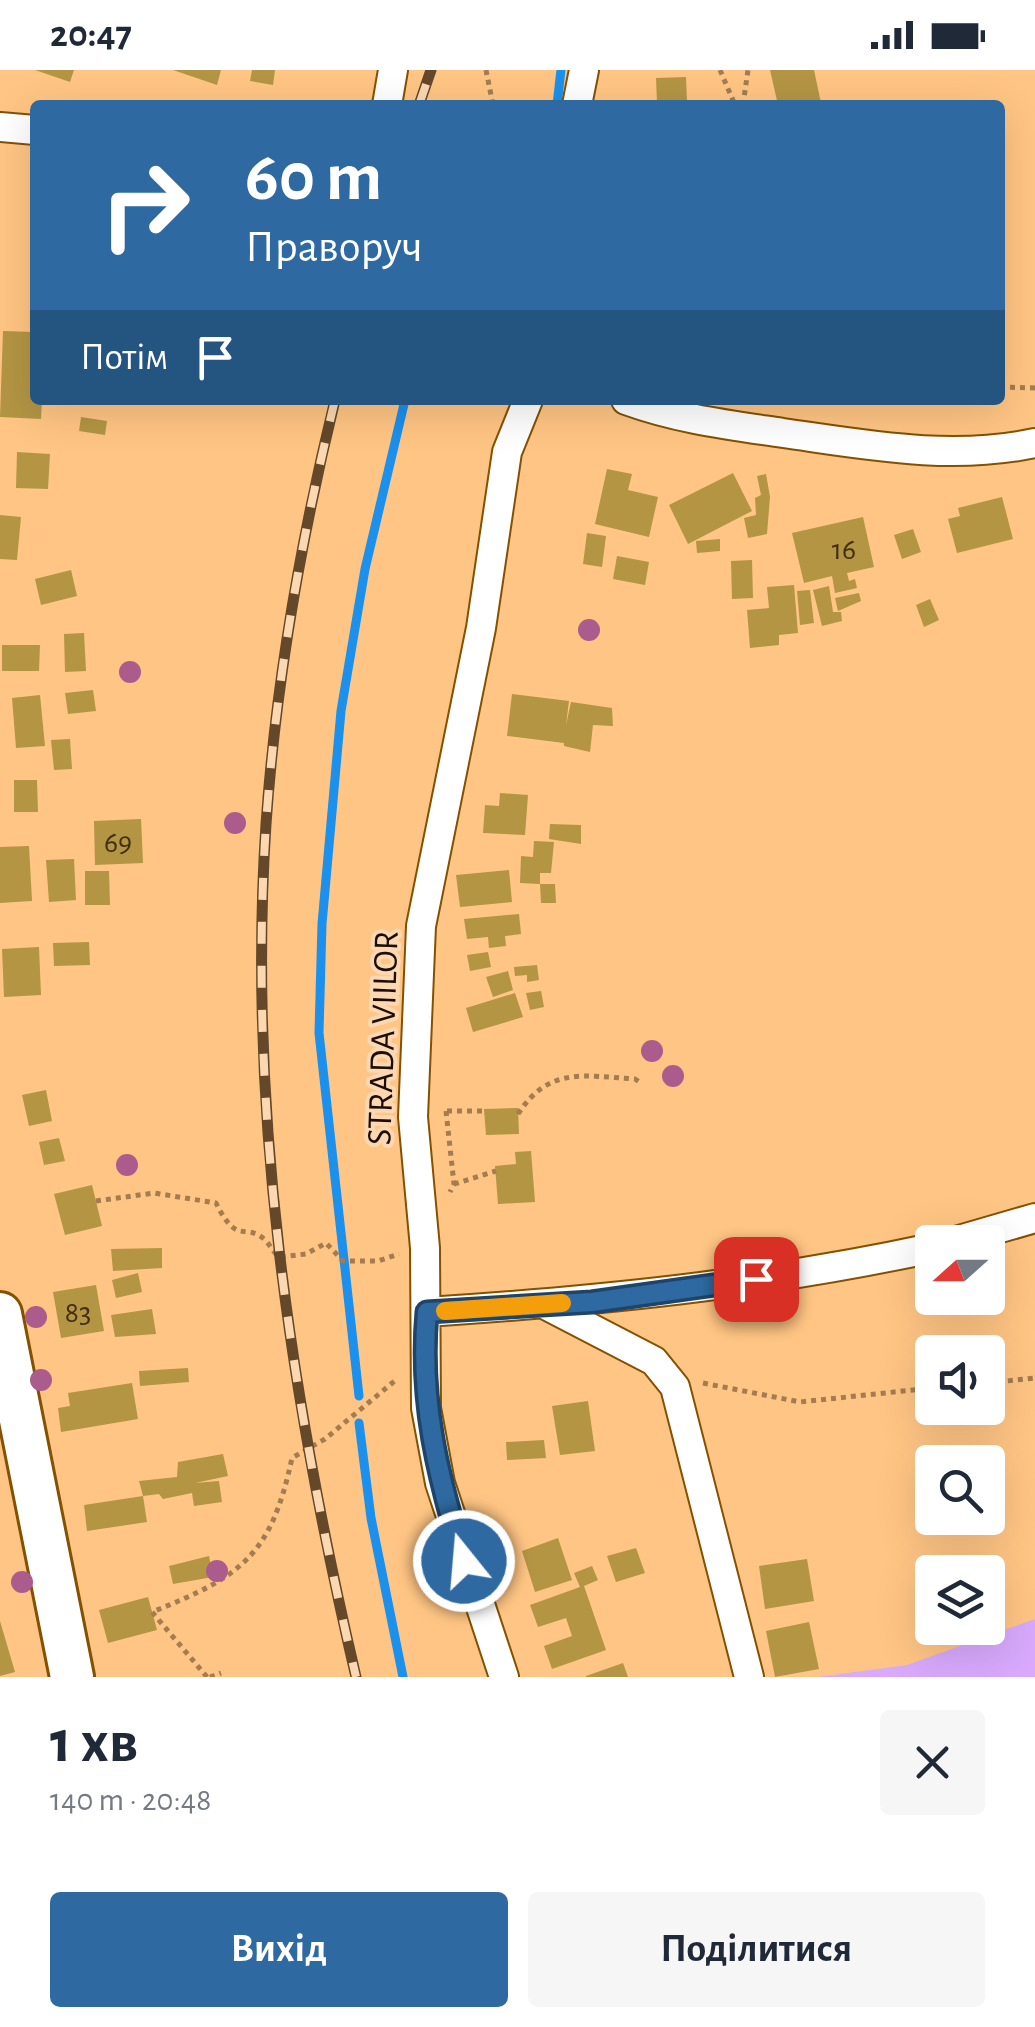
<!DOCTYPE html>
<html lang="uk">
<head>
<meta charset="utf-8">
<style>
	:root { --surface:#fff; --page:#f6f6f7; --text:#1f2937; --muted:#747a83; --accent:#2e6aa1 }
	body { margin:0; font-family:"Alegreya Sans",sans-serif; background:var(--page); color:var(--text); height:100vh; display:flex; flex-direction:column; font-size:38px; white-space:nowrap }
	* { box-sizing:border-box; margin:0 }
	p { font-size:32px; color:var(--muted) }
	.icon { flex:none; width:55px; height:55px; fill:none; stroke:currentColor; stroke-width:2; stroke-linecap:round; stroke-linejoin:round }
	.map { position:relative; height:1607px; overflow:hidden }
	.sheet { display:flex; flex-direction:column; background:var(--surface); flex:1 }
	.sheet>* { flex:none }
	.banner { position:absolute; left:30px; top:30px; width:975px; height:305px; border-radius:10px; box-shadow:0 10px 40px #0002; background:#2e6aa1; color:#fff; overflow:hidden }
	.needle { width:65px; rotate:249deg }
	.buttons { position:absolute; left:915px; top:1155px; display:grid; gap:20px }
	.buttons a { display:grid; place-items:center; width:90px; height:90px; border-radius:10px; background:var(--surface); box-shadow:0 10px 40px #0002; font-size:50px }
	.pin { position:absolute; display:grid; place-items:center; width:85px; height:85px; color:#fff; margin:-42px; border-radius:20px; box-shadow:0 5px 15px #0006 }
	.me { position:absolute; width:110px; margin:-55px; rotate:343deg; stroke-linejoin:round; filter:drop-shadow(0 0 8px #0008) }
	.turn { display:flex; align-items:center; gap:35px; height:210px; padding:0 50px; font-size:45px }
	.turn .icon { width:130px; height:130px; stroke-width:2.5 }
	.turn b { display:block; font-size:70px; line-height:85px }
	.then { display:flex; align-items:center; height:95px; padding:0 50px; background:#0003; gap:20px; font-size:38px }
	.round { display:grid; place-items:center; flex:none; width:105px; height:105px; border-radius:10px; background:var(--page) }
	.headline { display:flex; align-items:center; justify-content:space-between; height:170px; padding:0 50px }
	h1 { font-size:60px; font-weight:700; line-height:75px }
	.action { display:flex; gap:20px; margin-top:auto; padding:20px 50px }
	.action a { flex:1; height:115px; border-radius:10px; background:var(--accent); color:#fff; font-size:40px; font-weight:700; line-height:115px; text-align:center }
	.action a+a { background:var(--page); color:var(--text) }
	.status { display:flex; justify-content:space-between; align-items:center; height:70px; padding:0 50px; background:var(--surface); direction:ltr }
	.status svg { height:28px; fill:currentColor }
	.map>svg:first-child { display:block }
	.green { fill:#d8a9fd }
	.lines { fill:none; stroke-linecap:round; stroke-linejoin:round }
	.stream { stroke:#1b90ec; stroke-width:9 }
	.building { fill:#b39544 }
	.minor-casing { stroke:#845100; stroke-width:32 }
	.primary-casing { stroke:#845100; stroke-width:48 }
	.path { stroke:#a47c4f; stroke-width:5; stroke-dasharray:5 5; stroke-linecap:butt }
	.minor { stroke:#fff; stroke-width:28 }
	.primary { stroke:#fff; stroke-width:42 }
	.rail-casing { stroke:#65482a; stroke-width:11 }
	.rail { stroke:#fbd8b2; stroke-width:8; stroke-dasharray:22; stroke-linecap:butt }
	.tree { fill:#ab5c8d }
	.route-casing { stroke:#1e4569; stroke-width:25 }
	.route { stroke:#2e6aa1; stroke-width:18 }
	.slow { stroke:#f59e0b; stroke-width:18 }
	.labels { text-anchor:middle; stroke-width:8; stroke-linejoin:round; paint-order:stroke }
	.number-label { font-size:30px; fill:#422f11 }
	.street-label { font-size:35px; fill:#1c0d00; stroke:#fbd8b2 }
</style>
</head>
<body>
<div class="status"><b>20:47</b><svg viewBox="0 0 49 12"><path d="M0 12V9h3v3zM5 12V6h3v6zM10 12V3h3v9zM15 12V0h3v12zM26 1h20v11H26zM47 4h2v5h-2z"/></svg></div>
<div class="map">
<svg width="1035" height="1607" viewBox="0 0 1035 1607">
	<rect width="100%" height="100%" fill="#ffc584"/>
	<path class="green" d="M1035 1549V1607H818L907 1595Z"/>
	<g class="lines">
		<path class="stream" d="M557 35 561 0
			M359 1326 319 963 322 854 341 641 365 499 405 330
			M359 1353 371 1448 403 1607"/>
	</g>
	<path class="building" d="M35 0H74L70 12Z
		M173 0H221L217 15Z
		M252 0H275L273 15 250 11Z
		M770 0H814L821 33 778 35Z
		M686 7 687 31 657 33 656 8Z
		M3 261 35 262V330H42L41 349 0 347Z
		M81 347 107 351 105 365 79 361Z
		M17 382 50 384 48 419 16 418Z
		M607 399 632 404 628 420 658 427 649 467 595 454Z
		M733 403 752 441 688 474 669 435Z
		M766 404 770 427 767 464 748 468 744 448 756 445 755 428 761 425 757 406Z
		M1002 427 1013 469 957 483 948 449 960 446 958 438Z
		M0 445 21 447 17 490 0 489Z
		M863 447 874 497 847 503 849 511 855 509 857 518 835 523 832 506 804 513 792 463Z
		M913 459 921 482 902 489 894 465Z
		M587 463 606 466 602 497 583 494Z
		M720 469V481L697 483 696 471Z
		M617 486 649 492 645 515 613 509Z
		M752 490 753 528 732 529 731 491Z
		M71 500 77 526 41 535 35 509Z
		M794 515 798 563 779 565V575L750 578 747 540 769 538 767 517Z
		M829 516 833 542H841L842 551 822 556 813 520Z
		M810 520 814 553 800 555 797 521Z
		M859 523 861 531 838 541 835 528Z
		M930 529 939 550 924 557 916 535Z
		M84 563 86 601 65 602 64 564Z
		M2 575H40L39 601H2Z
		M93 620 96 641 68 644 65 623Z
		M512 624 569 631 566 655 571 632 612 638 613 656 593 655 590 682 564 676V673L507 666Z
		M40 625 45 676 16 678 12 628Z
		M70 669 72 699 54 700 51 670Z
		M14 710H37L38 742H14Z
		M500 723 528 725 525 765 483 763 485 735 499 736Z
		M141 749 143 793 95 795 94 751Z
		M550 754 581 755V774L549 769Z
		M534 771 554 772 551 803H540V814L520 813 521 786 533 787Z
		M29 776 32 831 0 833V777Z
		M74 789 76 830 49 832 46 790Z
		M509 800 512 832 460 837 456 805Z
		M85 801H109L110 835H85Z
		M540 814H555L556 833H541Z
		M519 844 521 864 505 866 506 876 489 878 488 867 467 869 464 849Z
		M89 872 90 895 54 896 53 873Z
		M39 877 41 925 4 927 2 879Z
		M488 882 491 897 470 901 467 885Z
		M537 895 539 910 527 912V905L515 906 514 897Z
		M508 901 513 920 493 927 486 907Z
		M541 921 544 937 530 940 526 923Z
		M515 923 523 947 473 962 466 938Z
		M46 1020 52 1051 29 1056 22 1025Z
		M518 1038 519 1064 486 1065 484 1039Z
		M59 1068 65 1091 44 1095 39 1072Z
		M531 1081 535 1132 498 1134 495 1096 516 1094 515 1082Z
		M92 1115 102 1156 65 1165 54 1124Z
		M162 1178V1198L113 1201 111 1179Z
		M138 1203 142 1222 116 1228 112 1210Z
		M96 1215 104 1261 61 1268 53 1222Z
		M152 1239 156 1264 115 1267 111 1245Z
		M188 1298 189 1312 140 1316 139 1301Z
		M132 1313 138 1349 61 1362 58 1338 70 1336 68 1323Z
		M588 1331 595 1381 560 1385 552 1336Z
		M544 1370 546 1388 507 1390 506 1372Z
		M223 1384 228 1406 195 1413 219 1411 222 1432 194 1436 192 1423 163 1429 159 1424 143 1426 139 1411 177 1407 178 1392Z
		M143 1426 147 1452 87 1461 84 1435Z
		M558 1468 572 1510 535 1522 522 1481Z
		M636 1478 645 1503 616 1512 607 1486Z
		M209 1486 213 1507 173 1514 169 1496Z
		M807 1489 814 1531 765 1539 759 1496Z
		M592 1496 598 1510 584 1516 606 1580 552 1599 544 1576 572 1566 566 1548 538 1557 530 1535 580 1517 574 1503Z
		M148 1527 157 1560 108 1573 99 1540Z
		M0 1551 15 1602 0 1606Z
		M809 1552 819 1599 775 1607 766 1561Z
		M623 1593 628 1607H586V1606Z"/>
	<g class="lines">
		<defs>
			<path id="minor" d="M387 35 393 0
				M577 35 584 0
				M0 57 35 60
				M626 330C678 349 729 355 783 363 868 375 951 391 1035 373
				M952 1172 1035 1148
				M546 1235 654 1291 675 1317 749 1607
				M427 1242C597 1231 766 1214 932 1178
				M504 1607 440 1413 426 1338 425 1178 413 1047 421 856 481 558 507 382 528 330"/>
			<path id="primary" d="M0 1244 72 1607"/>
		</defs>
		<use href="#minor" class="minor-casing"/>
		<use href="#primary" class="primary-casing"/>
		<path class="path" d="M486 0 493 35
			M720 0 735 35
			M743 35 748 0
			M1000 317 1035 318
			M446 1041 454 1114 450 1122
			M447 1041H485
			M518 1044C549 996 584 1006 635 1009L641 1013
			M454 1114 496 1101
			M96 1131 154 1123 216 1133C238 1177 244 1152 264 1169 271 1175 272 1182 280 1187L306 1184 326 1173 343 1191H378L399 1184
			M703 1313 800 1332 932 1318
			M988 1313 1035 1308
			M207 1607 152 1542C242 1506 271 1486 292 1388L325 1369 397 1309
			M210 1607 221 1603"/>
		<use href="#minor" class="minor"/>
		<use href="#primary" class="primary"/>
		<defs>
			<path id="rail" d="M419 35 431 0
				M335 330C301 469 276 611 266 754 247 1040 291 1329 356 1607"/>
		</defs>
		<use href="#rail" class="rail-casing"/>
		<use href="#rail" class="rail"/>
	</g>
	<g class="tree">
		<circle cx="589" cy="560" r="11"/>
		<circle cx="130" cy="602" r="11"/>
		<circle cx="235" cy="753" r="11"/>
		<circle cx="652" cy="981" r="11"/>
		<circle cx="673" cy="1006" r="11"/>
		<circle cx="127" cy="1095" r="11"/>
		<circle cx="36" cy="1247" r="11"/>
		<circle cx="41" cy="1310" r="11"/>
		<circle cx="217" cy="1501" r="11"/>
		<circle cx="22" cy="1512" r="11"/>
	</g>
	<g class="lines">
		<defs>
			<path id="route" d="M464 1491C438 1408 419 1330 427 1242L592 1232 756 1209"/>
		</defs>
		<use href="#route" class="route-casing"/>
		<use href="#route" class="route"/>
		<path class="slow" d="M445 1241 562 1233"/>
	</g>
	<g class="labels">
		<g class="number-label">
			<text x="844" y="489">16</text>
			<text x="118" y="782">69</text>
			<text x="78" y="1252">83</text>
		</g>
		<g class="street-label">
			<text transform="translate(382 968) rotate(-88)" y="12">STRADA VIILOR</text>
		</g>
	</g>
</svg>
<div class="buttons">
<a><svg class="needle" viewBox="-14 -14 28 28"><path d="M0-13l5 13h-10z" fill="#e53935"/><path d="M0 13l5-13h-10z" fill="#747a83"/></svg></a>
<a><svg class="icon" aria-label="sound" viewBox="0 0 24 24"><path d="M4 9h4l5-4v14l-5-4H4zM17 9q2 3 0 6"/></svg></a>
<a><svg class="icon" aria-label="search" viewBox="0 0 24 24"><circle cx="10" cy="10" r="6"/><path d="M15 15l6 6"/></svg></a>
<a><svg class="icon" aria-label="layers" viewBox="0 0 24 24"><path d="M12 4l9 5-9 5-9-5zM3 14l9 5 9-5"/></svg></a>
</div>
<div class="pin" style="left:756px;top:1209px;background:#d93025"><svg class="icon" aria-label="arrive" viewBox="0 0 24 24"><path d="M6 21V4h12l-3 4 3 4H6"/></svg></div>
<svg class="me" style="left:464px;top:1491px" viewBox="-20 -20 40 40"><circle r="17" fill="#2e6aa1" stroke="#fff" stroke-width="3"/><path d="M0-11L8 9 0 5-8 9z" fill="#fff"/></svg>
<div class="banner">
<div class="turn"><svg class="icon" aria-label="right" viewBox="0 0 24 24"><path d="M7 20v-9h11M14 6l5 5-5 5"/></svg><div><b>60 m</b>Праворуч</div></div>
<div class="then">Потім<svg class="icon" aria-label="arrive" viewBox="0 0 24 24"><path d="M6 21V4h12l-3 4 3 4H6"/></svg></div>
</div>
</div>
<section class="sheet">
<div class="headline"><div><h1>1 хв</h1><p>140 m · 20:48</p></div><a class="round"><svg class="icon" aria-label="close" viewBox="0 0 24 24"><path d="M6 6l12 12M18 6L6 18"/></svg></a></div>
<div class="action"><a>Вихід</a><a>Поділитися</a></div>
</section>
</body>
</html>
